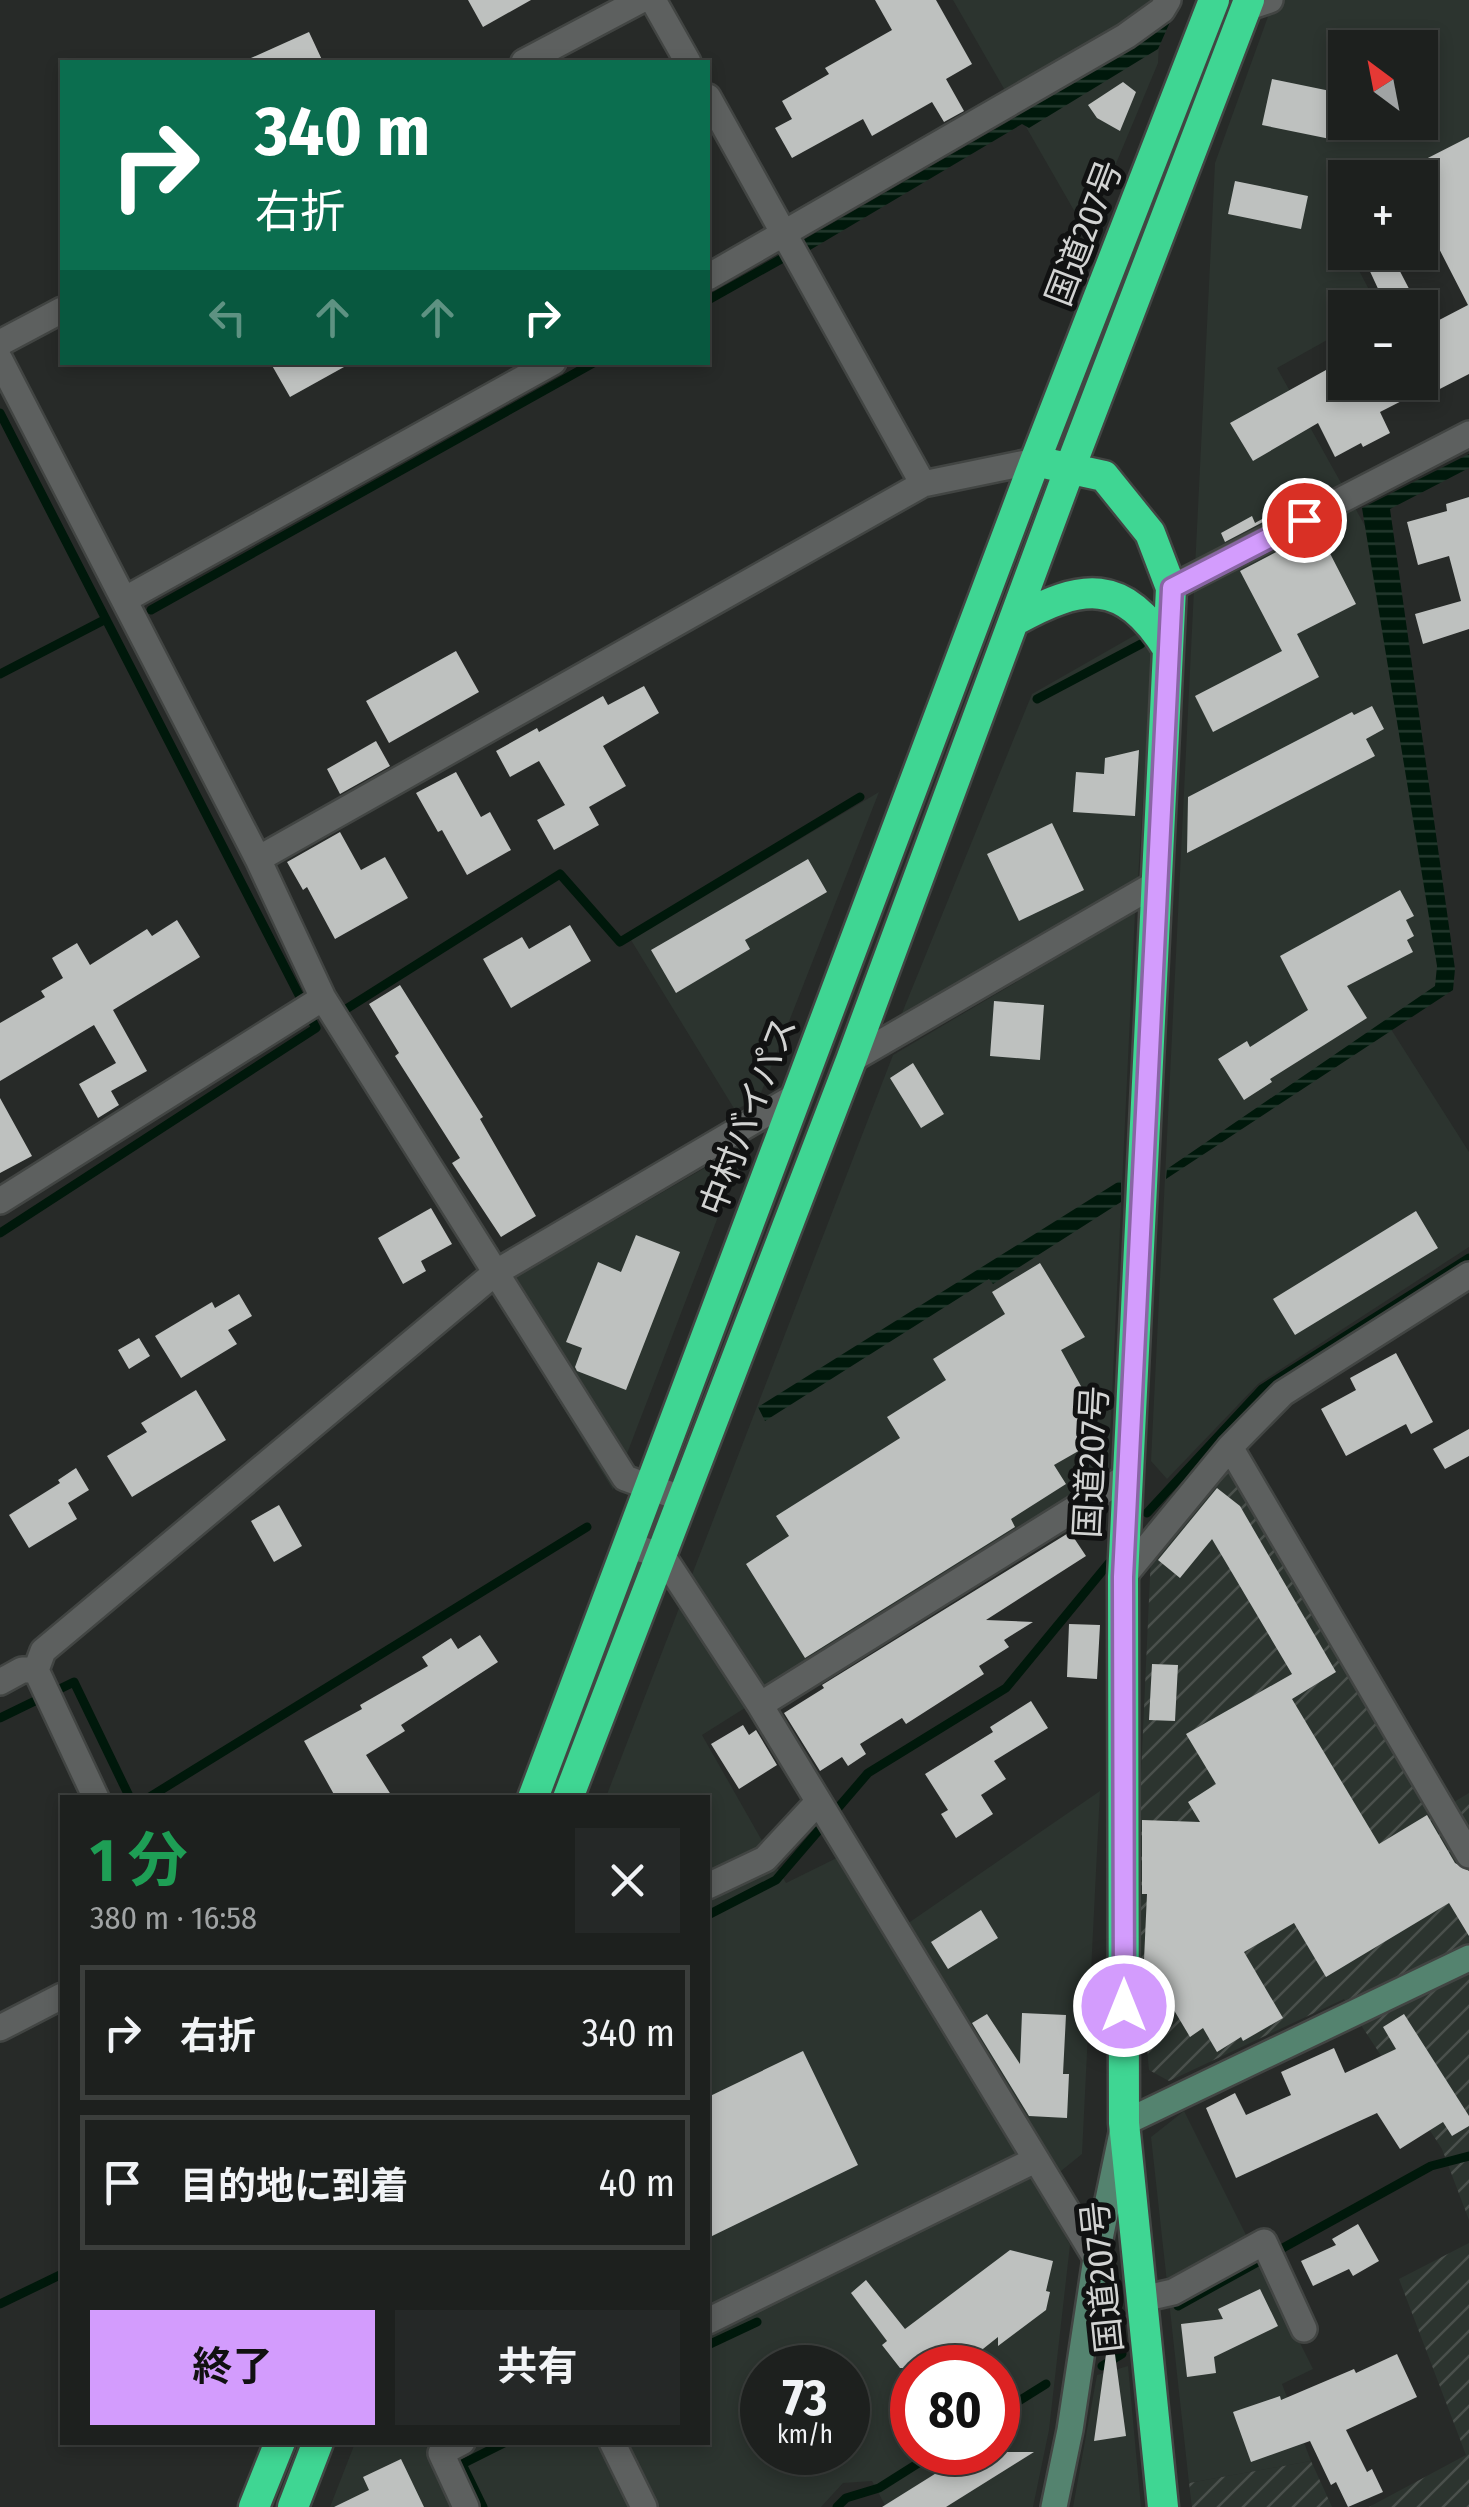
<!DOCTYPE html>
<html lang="ja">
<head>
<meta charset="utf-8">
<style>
	:root { --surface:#1d201e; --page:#252827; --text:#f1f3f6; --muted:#a0a3a4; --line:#3b3e3c; --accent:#d39cfd }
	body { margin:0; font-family:"Fira Sans Condensed","Noto Sans JP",sans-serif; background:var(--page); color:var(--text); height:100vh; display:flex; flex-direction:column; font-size:38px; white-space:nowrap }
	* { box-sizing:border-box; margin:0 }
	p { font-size:32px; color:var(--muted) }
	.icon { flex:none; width:55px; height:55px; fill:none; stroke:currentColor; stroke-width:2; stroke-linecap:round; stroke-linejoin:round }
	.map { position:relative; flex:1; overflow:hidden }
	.details { position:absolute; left:60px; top:1795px; width:650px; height:650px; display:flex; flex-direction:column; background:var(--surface); border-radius:0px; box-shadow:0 5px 15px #0003,0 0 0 2px var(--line) }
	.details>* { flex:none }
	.hud { position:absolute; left:60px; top:60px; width:650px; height:305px; border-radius:0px; box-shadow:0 5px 15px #0003,0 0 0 2px var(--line); background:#0b6e4f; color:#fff; overflow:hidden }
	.needle { width:65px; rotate:328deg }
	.controls { position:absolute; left:1328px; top:30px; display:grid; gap:20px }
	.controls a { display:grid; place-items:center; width:110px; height:110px; border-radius:0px; background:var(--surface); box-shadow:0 5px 15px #0003,0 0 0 2px var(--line); font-size:50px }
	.speed { position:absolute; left:740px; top:2345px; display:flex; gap:20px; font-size:50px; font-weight:700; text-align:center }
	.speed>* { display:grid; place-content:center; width:130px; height:130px; border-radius:50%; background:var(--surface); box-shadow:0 5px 15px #0003,0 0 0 2px var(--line); line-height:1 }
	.speed small { font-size:25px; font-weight:400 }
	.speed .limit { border:15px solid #d22; background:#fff; color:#111 }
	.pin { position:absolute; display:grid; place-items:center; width:85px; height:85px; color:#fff; margin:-42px; border:5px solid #fff; border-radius:50%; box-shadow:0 2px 10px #0007 }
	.me { position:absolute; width:110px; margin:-55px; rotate:0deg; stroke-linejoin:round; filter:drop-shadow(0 0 8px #0008) }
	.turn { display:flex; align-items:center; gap:35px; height:210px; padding:0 30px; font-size:45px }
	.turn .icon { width:130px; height:130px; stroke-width:2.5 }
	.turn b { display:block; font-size:70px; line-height:85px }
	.lanes { display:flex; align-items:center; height:95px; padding:0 30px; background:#0003; justify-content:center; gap:50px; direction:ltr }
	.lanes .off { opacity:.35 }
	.round { display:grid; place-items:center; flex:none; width:105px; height:105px; border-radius:0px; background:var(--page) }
	.headline { display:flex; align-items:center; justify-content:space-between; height:170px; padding:0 30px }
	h1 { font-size:60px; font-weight:700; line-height:75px; color:#1e9e55 }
	.button { display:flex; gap:20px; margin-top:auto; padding:20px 30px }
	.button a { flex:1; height:115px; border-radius:0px; background:var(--accent); color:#111; font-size:40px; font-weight:700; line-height:115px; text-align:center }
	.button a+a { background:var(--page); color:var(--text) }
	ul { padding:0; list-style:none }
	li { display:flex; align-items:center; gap:30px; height:135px; margin:0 20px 15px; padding:0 10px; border:5px solid var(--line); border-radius:0px }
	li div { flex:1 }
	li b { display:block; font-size:38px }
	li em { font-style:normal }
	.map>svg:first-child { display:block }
	.built { fill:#2c342f; fill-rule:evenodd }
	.industrial { fill:url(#industrial-furrows) }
	.water { fill:url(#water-rules) }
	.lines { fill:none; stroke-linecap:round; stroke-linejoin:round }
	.stream { stroke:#00180b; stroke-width:9 }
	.building { fill:#bec1bf }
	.street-casing { stroke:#424543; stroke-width:30 }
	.secondary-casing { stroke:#424543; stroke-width:30 }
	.highway-casing { stroke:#424543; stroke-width:35 }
	.street { stroke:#5d605f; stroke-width:25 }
	.secondary { stroke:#54836f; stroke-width:25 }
	.highway { stroke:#3fd693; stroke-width:30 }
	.route-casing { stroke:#8965a4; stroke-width:25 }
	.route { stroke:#d39cfd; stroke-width:18 }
	.labels { text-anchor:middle; stroke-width:10; stroke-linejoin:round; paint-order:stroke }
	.street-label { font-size:35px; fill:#d2d3d2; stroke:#111212 }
</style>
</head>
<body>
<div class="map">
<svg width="1469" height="2507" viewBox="0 0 1469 2507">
	<defs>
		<pattern id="industrial-furrows" width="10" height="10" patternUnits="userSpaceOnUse" patternTransform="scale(2.5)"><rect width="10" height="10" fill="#2c342f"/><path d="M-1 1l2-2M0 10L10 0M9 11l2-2" fill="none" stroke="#4a504c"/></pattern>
		<pattern id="water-rules" width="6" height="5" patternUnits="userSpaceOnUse" patternTransform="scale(2.5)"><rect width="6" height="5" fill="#00180b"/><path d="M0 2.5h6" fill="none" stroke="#24392e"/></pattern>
	</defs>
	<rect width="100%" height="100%" fill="#272a28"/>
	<path class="built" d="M953 0H1161L1158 63 1087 233Z
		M1274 0H1469V171L1420 178H1345V234L1342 236 1345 252 1350 253 1378 307 1345 308V330L1277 368 1379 551 1443 991 1389 1026 1469 1152V1247L1258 1384 1167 1479 1151 1461 1215 163ZM1345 48H1420V122H1345Z
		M1137 634 1152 650 1138 879 900 1018 1032 694Z
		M879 792 759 1098 735 1110 631 940Z
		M1135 912 1108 1480 702 1735 786 1883 859 1847 904 1926 1100 1791 1082 2154 1040 2188 1070 2245 1049 2430 1033 2507H886L872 2481 843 2483 821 2507H330L355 2443 708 2442V1798L606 1797 893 1055ZM762 2368H848V2452H762ZM912 2368H998V2452H912Z
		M746 1144 613 1490 492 1291Z
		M1184 2111 1313 2369 1282 2384 1311 2461 1189 2483 1151 2137Z
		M1128 2366 1141 2507H1073L1097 2375Z"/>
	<path class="industrial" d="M1237 1448 1449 1805 1469 1793V2220L1442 2149 1344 1999 1169 2081 1149 2070 1135 1907 1151 1555Z
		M1469 2243V2507H1369L1466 2455 1399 2279Z
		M1311 2461 1332 2507H1192L1189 2483Z"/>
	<path class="water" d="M1170 22 1158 49 1029 128 1022 124 805 253 796 244 1016 117 1018 111 1135 45Z
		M1469 454V468L1390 509 1455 969 1453 990 1166 1179 1167 1169 1435 986 1437 966 1362 508Z
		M1121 1180V1202L993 1284 989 1279 765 1421 758 1407Z"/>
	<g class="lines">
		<path class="stream" d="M708 300 783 258
			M0 413 316 1028 0 1233
			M151 610 595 362
			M0 674 106 619
			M1037 699 1141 644
			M335 1016 560 874 620 942 860 797
			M1147 1513 1262 1389 1469 1258
			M0 1718 74 1682 130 1798
			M148 1798 587 1527
			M708 1915 776 1880 868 1773 1006 1688 1109 1563
			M0 2304 62 2274
			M1178 2306 1431 2166 1469 2156
			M708 2345 757 2322
			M1102 2366 1122 2354
			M998 2414 1046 2384
			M483 2507 462 2464 506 2442
			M837 2507 846 2498 879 2488 936 2452"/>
	</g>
	<path class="building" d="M468 0H531L483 27Z
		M875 0H936L972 64 946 79 964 111 944 122 932 102 872 136 863 119 792 158 775 128 792 119 782 101 829 74 825 68 892 30Z
		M309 32 323 62H242Z
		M1272 79 1345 94V142L1262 125Z
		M1123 82 1136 92 1120 131 1097 118 1088 105Z
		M1469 137V374L1430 394 1427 388 1380 412 1390 433 1363 447 1361 443 1335 457 1318 423 1253 461 1230 423 1335 365 1344 382H1420V330L1468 305 1431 233 1420 239V162Z
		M1235 181 1308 196 1301 229 1228 214Z
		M1361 252H1390L1419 308H1387Z
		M270 362H353L290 397Z
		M1469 497V629L1423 644 1415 614 1461 601 1449 556 1418 565 1407 522 1447 511 1446 504Z
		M1280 509 1282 512 1225 542 1221 533 1252 516 1255 523Z
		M1318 530 1356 604 1297 634 1319 677 1213 732 1195 696 1282 651 1240 571Z
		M456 651 479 692 389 743 366 701Z
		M644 686 659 713 603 746 626 786 589 807 599 825 554 850 537 820 565 805 539 761 510 777 496 751 537 728 539 732 603 696 608 705Z
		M1372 706 1384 729 1366 739 1375 756 1187 853 1188 797 1352 712 1354 715Z
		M376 741 390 766 340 794 327 769Z
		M1139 750 1135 816 1073 812 1076 772 1104 774 1105 758Z
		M456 772 481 817 490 812 511 850 467 875 442 830 438 832 416 793Z
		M1052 823 1084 890 1019 921 987 854Z
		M340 832 361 870 385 857 408 898 335 939 307 887 303 890 287 862Z
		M808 859 827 892 745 940 750 949 676 993 651 950Z
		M1400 890 1414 916 1406 920 1414 936 1407 940 1413 952 1347 986 1367 1018 1270 1079 1272 1082 1244 1100 1218 1059 1247 1041 1250 1047 1308 1010 1280 956Z
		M177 920 200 957 113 1010 147 1071 111 1091 119 1105 98 1118 79 1084 116 1063 94 1025 0 1081V1023L45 997 41 991 63 978 52 958 77 943 90 965 147 929 152 936Z
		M570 925 591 961 511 1008 483 959 522 937 529 949Z
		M400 985 483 1117 480 1119 536 1216 501 1237 452 1163 460 1158 395 1056 399 1053 369 1004Z
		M994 1001 1044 1005 1040 1060 990 1056Z
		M913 1063 944 1114 921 1128 890 1078Z
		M0 1098 32 1156 0 1173Z
		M431 1208 452 1244 421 1261 426 1271 403 1284 378 1238Z
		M1416 1211 1438 1248 1295 1335 1273 1299Z
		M636 1235 680 1252 626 1390 577 1371 575 1367 582 1348 566 1342 598 1262 621 1272Z
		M1040 1263 1085 1337 1061 1350 1087 1397 1083 1400 1103 1437 1054 1465 1066 1484 1011 1519 1015 1527 805 1658 746 1564 789 1536 776 1516 900 1438 887 1417 946 1380 933 1359 1005 1314 992 1292Z
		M239 1294 252 1316 228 1330 237 1344 181 1378 155 1336 212 1302 215 1308Z
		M139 1338 150 1356 129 1369 118 1350Z
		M1396 1353 1433 1422 1411 1434 1406 1424 1346 1456 1321 1409 1356 1390 1350 1378Z
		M196 1390 226 1440 132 1497 107 1456 147 1432 141 1423Z
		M1469 1429V1456L1445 1469 1433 1449Z
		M76 1468 89 1490 68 1503 77 1519 29 1548 9 1515 60 1483 58 1480Z
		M1217 1488 1240 1506 1336 1672 1292 1699 1379 1844 1427 1815 1455 1863 1469 1871V1936L1449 1903 1326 1977 1294 1923 1244 1952 1283 2018 1243 2041 1241 2037 1217 2052 1203 2028 1190 2037 1144 1960 1147 1894H1142V1820L1200 1822 1188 1802 1216 1784 1186 1734 1292 1674 1212 1539 1180 1578 1158 1560Z
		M279 1505 302 1546 274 1562 251 1521Z
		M1070 1532 1086 1556 986 1620 1033 1622 1004 1640 1009 1647 979 1666 984 1674 906 1724 902 1718 860 1744 866 1754 848 1766 842 1757 820 1771 784 1713 824 1688 822 1685Z
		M1069 1624 1100 1625 1097 1679 1067 1677Z
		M480 1635 498 1662 401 1725 405 1731 366 1755 393 1798H336L304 1741 362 1709 360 1705 428 1666 422 1657 451 1638 458 1649Z
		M1152 1664 1178 1665 1175 1721 1149 1720Z
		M1031 1701 1048 1728 994 1761 1006 1779 981 1795 993 1814 956 1838 941 1814 948 1810 925 1774 993 1732 990 1727Z
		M743 1725 749 1735 756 1730 777 1765 739 1789 711 1744Z
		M981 1910 998 1938 948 1969 931 1942Z
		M1022 2013 1066 2015 1063 2074H1069L1067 2118 1029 2116 972 2023 987 2014 1020 2064Z
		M1404 2014 1469 2116V2126L1452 2136 1443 2122 1400 2149 1377 2113 1236 2178 1206 2108 1235 2093 1246 2115 1291 2095 1281 2072 1334 2048 1345 2073 1396 2049 1383 2027Z
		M803 2051 858 2165 708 2238V2097Z
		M1358 2224 1379 2261 1353 2276 1349 2269 1313 2286 1301 2261 1336 2245 1332 2239Z
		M1010 2250 1053 2261 1046 2291 1050 2292 1046 2310 998 2346V2337L959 2368H900L882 2345 887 2341 851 2293 866 2280 905 2329Z
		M1260 2289 1278 2326 1214 2357 1216 2373 1187 2377 1181 2324 1223 2319 1218 2309Z
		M1107 2347H1114L1126 2436 1094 2441Z
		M1397 2354 1417 2397 1346 2430 1367 2472 1372 2469 1383 2492 1348 2507 1336 2482 1331 2485 1310 2441 1251 2462 1233 2412 1280 2396 1281 2400 1354 2369 1356 2373Z
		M970 2452H1034L946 2507H882Z
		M401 2459 424 2507H334L369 2490 363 2477Z"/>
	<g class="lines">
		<defs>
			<path id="street" d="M653 0 688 62
				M1246 8 1270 0
				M524 62 641 0
				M708 97 923 484
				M708 277 1126 36 1162 10 1168 0
				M0 343 62 310
				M0 360 258 859 323 998 625 1478 683 1499
				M1171 588 1469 434
				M124 600 553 362
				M258 859 923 484 1035 461
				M851 1060 1157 883
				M0 1201 323 998
				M1230 1447 1469 1855
				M629 1546 662 1555 760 1705 1096 2258
				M1123 1577 1230 1447 1283 1393 1469 1275
				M0 1682 22 1670H36
				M760 1705 1129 1475
				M96 1798 36 1670 43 1651 495 1273 796 1096
				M708 1886 765 1859 818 1802
				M0 2028 62 1996
				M1142 2299 1173 2292 1264 2242 1304 2329
				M708 2321 1035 2160
				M462 2442 441 2453 466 2507
				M612 2442 644 2507"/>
			<path id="secondary" d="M1054 2507 1070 2430 1096 2258 1124 2123 1469 1958"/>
			<path id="highway" d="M1035 461 1104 476 1150 533 1171 588 1123 1577 1124 2123 1163 2507
				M1014 621C1082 583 1123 577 1168 649
				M533 1798 1035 461 1214 0
				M568 1798 851 1060 1070 468 1249 0
				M254 2507 280 2442
				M293 2507 318 2442"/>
		</defs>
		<use href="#street" class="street-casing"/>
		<use href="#secondary" class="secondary-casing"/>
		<use href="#highway" class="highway-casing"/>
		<use href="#street" class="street"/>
		<use href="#secondary" class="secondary"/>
		<use href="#highway" class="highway"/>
	</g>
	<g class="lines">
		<defs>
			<path id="route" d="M1124 2006 1123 1577 1172 588 1304 520"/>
		</defs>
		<use href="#route" class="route-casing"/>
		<use href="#route" class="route"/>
	</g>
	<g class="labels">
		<g class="street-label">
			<text transform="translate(1084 233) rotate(-69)" y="12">国道207号</text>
			<text transform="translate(748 1116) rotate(-69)" y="12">中村バイパス</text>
			<text transform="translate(1091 1462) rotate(-87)" y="12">国道207号</text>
			<text transform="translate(1102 2277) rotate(-96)" y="12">国道207号</text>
		</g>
	</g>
</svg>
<div class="controls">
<a><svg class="needle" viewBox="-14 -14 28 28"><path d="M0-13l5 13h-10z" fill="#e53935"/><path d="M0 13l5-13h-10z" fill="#a0a3a4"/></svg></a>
<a>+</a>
<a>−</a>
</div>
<div class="speed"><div>73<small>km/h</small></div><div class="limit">80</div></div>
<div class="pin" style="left:1304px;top:520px;background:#d93025"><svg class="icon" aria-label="arrive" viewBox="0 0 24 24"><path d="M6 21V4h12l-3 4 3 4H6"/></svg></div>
<svg class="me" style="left:1124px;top:2006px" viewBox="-20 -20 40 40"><circle r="17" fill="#d39cfd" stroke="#fff" stroke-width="3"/><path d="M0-11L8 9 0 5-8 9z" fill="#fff"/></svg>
<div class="hud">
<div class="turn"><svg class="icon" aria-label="right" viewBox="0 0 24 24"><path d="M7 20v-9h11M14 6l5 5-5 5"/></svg><div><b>340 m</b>右折</div></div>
<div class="lanes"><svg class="icon off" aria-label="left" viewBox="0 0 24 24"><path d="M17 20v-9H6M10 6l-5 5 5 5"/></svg><svg class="icon off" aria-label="ahead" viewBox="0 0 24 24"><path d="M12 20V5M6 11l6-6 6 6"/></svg><svg class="icon off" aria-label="ahead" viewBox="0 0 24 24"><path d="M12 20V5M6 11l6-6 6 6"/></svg><svg class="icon" aria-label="right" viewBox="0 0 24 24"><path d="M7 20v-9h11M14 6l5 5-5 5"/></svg></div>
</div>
<section class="details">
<div class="headline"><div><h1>1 分</h1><p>380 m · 16:58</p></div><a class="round"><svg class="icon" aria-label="close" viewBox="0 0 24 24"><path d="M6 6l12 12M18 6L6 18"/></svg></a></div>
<ul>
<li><svg class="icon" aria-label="right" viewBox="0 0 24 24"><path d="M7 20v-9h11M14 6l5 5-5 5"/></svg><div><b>右折</b></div><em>340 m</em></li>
<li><svg class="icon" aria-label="arrive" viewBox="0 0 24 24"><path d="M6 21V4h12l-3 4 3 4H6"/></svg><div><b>目的地に到着</b></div><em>40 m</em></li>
</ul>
<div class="button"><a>終了</a><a>共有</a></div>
</section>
</div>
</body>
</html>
